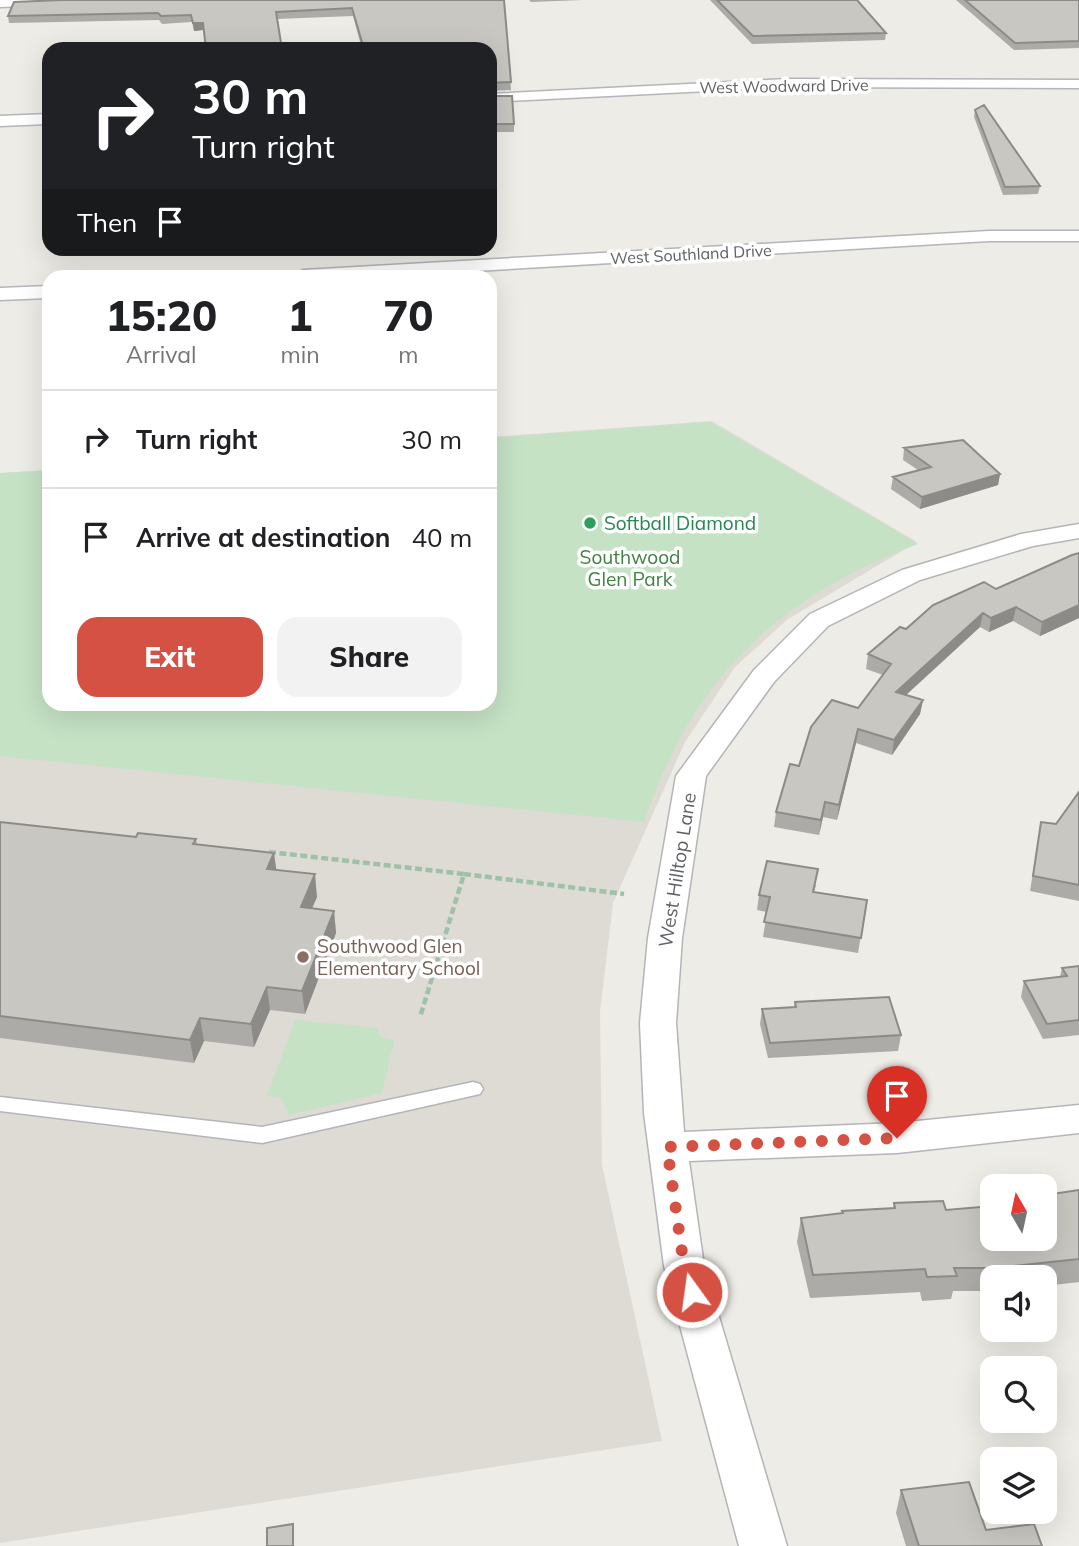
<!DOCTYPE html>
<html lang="en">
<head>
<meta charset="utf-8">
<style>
	:root { --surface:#fff; --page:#f2f2f2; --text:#202124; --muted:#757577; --line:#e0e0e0; --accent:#d55144 }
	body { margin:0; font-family:Mulish,sans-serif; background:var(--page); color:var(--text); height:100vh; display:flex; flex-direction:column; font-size:26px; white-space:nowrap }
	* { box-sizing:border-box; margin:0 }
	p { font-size:23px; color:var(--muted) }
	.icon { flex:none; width:38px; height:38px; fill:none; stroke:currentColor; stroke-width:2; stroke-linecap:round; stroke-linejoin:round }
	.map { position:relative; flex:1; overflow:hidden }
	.drawer { position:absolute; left:42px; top:270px; width:455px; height:441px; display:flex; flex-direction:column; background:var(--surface); border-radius:21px; box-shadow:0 7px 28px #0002 }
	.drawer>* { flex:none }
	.hud { position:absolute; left:42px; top:42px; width:455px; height:214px; border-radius:21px; box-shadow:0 7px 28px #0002; background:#202124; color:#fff; overflow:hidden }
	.needle { width:46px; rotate:351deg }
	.controls { position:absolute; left:980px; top:1174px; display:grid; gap:14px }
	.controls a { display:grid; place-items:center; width:77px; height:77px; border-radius:14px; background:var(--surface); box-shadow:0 7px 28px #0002; font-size:35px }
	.pin { position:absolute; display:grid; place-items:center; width:60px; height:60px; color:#fff; margin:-72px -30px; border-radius:50% 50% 50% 0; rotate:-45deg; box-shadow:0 0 7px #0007 }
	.pin .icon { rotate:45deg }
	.me { position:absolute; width:77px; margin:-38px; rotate:346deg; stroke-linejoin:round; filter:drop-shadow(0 0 5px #0008) }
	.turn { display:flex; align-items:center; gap:24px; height:147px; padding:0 35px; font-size:32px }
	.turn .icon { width:91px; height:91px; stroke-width:2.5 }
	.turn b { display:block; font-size:49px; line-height:60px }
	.then { display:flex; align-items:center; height:66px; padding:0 35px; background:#0003; gap:14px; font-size:26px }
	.eta { display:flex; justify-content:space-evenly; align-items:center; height:119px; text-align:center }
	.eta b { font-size:42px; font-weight:800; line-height:49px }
	.action { display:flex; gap:14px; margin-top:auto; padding:14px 35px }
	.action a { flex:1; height:80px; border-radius:21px; background:var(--accent); color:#fff; font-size:28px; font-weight:800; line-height:80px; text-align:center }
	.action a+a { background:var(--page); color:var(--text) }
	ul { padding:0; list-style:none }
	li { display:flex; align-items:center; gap:21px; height:98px; padding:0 35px; border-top:2px solid var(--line) }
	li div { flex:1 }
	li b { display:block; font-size:26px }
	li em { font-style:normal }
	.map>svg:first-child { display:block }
	.education { fill:#dddbd4 }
	.green { fill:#c5e2c5 }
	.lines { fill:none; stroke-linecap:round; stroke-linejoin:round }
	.lane-casing { stroke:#b3b5b9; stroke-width:3 }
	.street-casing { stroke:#b3b5b9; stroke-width:3 }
	.path { stroke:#9ec1a8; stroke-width:4.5; stroke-dasharray:7 3.5; stroke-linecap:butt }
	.lane { fill:#fff; fill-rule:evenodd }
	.street { fill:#fff; fill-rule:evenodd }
	.wall { fill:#adaba7 }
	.shaded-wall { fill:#8d8b88 }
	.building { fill:#c9c7c2; stroke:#8d8b88; stroke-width:2 }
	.route { stroke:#d55144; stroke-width:12; stroke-dasharray:0 21.6 }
	.leisure-dot { fill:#2e9e5b; stroke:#fff; stroke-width:2.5 }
	.education-dot { fill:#8d6e63; stroke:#fff; stroke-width:2.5 }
	.labels { text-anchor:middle; stroke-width:7; stroke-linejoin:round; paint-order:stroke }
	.far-street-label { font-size:16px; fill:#5d6064; stroke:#fff }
	.leisure-label { font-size:19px; fill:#27864d; stroke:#fff; text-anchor:start }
	.park-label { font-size:19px; fill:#3f8143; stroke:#fff }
	.street-label { font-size:19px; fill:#5d6064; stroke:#fff }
	.education-label { font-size:19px; fill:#785e54; stroke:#fff; text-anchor:start }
</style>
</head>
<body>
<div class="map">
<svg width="1079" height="1546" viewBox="0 0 1079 1546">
	<rect width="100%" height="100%" fill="#eeece6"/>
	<path class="education" d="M712 421 917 542 788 619 735 667 685 742 613 903 600 1012 602 1165 662 1441 0 1543V473L49 470V704H490V437Z"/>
	<path class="green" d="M710 422 918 544C777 597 692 679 644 822L0 756V473L49 470V704H490V438Z
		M295 1020 377 1028 380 1037 394 1040 382 1093 289 1115 281 1098 267 1096Z"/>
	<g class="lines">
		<defs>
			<path id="lane" d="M473 1082 480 1084 483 1089 480 1094 262 1143 0 1111V1097L262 1127Z"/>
			<path id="street" d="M0 0H78L72 4 0 7Z
				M787 79 1079 80V88L787 87 490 102V94Z
				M49 114V124L0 126V116Z
				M989 231H1079V241H989L389 276H294L303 270Z
				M49 286V298L0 300V288Z
				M1079 524V538L1033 546 920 580 828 626 774 682 706 776 682 938 676 1023 684 1132 897 1123 1079 1105V1133L897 1153 689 1161 704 1266 787 1546H739L664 1266 644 1113 640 1023 648 938 676 776 754 670 810 614 902 570 1021 534Z"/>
		</defs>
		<use href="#lane" class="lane-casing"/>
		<use href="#street" class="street-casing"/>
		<path class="path" d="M269 852 464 874 420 1017
			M464 874 624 894"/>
		<use href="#lane" class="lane"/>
		<use href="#street" class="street"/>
	</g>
	<path class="wall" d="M504 0 511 90 490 91V49H362L353 16 277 19 194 31 192 22 162 24 159 20 9 23 8 16Z
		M529 0H583L531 2Z
		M710 0H857L886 33 885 40 752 44Z
		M956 0H1079V48L1014 50Z
		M490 96 514 124V132H490Z
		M975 110 1040 186 1038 194 1003 195 974 117Z
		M904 448 1000 474 998 485 920 509 891 489 893 477 918 470 903 460Z
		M1079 553V618L1040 636 1013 621 989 632 980 627 906 695 923 700 920 714 892 755 856 743 837 820 823 817 819 835 774 827 776 812 799 766 858 708 883 675 866 669 868 654 906 629 996 589Z
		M1079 792V901L1030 891 1041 822 1056 824Z
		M0 822 136 837 196 839 197 844 274 853 276 870 317 897 312 908 334 911 336 933 305 1014 270 1010 254 1047 204 1041 194 1063 0 1038Z
		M816 885 814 892 867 900 858 953 763 937 767 912 757 910 759 895Z
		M1079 966V1035L1043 1039 1021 997 1024 981 1060 977 1062 968Z
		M795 1002 901 1035 898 1051 768 1058 760 1024 762 1009 794 1007Z
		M1079 1190V1282L1045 1286V1278H992V1291H953L951 1299 922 1301 920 1292 810 1298 797 1242 801 1218 842 1213V1211L893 1208 894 1203 946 1210 992 1239Z
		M901 1490 986 1530 1042 1546H906L896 1513Z"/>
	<path class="shaded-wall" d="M193 23H203L204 30 194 31Z
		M1000 474 998 485 920 509 922 497Z
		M1079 605V618L1040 636 1042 622Z
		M1016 607 1013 621 989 632 991 618Z
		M983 613 980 627 894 706 896 692Z
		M923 700 920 714 892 755 894 740Z
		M858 729 856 743 837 820 839 805Z
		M825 802 823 817 819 835 821 820Z
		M274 853 277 875 267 869Z
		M315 874 317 897 303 929 301 907Z
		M334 911 336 933 305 1014 302 991Z
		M267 987 270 1010 254 1047 251 1024Z
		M200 1018 204 1041 194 1063 190 1040Z"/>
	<path class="building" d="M61 0H504L511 82 490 83V49H364L352 8 276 12 282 49H206L203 23H193L191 15 161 16 158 13 8 16 14 2Z
		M717 0H857L886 33 753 36Z
		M965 0H1079V41L1015 43Z
		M490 96H512L514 124H490Z
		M984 105 1040 186 1005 187 975 110Z
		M963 440 1000 474 922 497 893 477 931 467 904 448Z
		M1079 553V605L1042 622 1016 607 991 618 983 613 896 692 923 700 894 740 858 729 839 805 825 802 821 820 776 812 790 764 799 766 811 727 832 700 858 708 891 664 868 654 900 627 906 629 933 605 984 582 996 589 1072 555Z
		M1079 792V885L1033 876 1041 822 1056 824Z
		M0 822 136 837 138 833 196 839 193 844 274 853 267 869 315 874 301 907 334 911 302 991 267 987 251 1024 200 1018 190 1040 0 1016Z
		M767 861 818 869 813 892 867 900 861 938 764 922 770 897 759 895Z
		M1079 966V1020L1047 1024 1024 981 1067 976 1062 968Z
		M889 997 901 1035 770 1043 762 1009 796 1007 795 1002Z
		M1079 1190V1259L996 1268H954L957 1276 927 1277 925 1269 813 1275 801 1218 843 1213 842 1211 895 1208 894 1203 943 1201 946 1210 992 1206V1239H1045V1195Z
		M969 1482 986 1530 1034 1524 1042 1546H919L901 1490Z
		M293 1524V1546H267V1528Z"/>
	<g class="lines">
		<path class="route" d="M692 1292 684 1266 667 1147 897 1138"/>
	</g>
	<circle class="leisure-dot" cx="590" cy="523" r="7"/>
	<circle class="education-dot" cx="303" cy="957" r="7"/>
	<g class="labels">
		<g class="far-street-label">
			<text transform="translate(784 86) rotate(-1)" y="6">West Woodward Drive</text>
			<text transform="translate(691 254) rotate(-3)" y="6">West Southland Drive</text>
		</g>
		<g class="leisure-label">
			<text x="604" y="530">Softball Diamond</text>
		</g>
		<g class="park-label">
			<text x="630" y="564">Southwood<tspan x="630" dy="22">Glen Park</tspan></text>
		</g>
		<g class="street-label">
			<text transform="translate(677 870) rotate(-81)" y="7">West Hilltop Lane</text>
		</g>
		<g class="education-label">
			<text x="317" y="953">Southwood Glen<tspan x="317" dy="22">Elementary School</tspan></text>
		</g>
	</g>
</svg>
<div class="controls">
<a><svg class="needle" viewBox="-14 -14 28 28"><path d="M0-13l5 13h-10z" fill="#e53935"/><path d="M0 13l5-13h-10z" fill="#757577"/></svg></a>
<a><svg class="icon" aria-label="sound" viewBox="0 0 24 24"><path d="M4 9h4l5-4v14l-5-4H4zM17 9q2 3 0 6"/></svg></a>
<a><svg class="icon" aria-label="search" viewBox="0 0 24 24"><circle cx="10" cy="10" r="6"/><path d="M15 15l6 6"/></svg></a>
<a><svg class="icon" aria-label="layers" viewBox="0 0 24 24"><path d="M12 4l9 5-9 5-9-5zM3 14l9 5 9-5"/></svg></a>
</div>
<div class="pin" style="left:897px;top:1138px;background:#d93025"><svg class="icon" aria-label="arrive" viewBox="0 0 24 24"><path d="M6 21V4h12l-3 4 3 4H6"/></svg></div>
<svg class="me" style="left:692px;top:1292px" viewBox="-20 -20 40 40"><circle r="17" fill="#d55144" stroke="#fff" stroke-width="3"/><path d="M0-11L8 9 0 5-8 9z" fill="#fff"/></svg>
<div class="hud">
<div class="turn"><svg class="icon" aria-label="right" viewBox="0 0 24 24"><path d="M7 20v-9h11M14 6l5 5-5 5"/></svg><div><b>30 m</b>Turn right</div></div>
<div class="then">Then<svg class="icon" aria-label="arrive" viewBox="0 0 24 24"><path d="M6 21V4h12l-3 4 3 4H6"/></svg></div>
</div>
<section class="drawer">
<div class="eta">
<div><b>15:20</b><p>Arrival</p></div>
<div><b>1</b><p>min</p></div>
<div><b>70</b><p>m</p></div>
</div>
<ul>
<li><svg class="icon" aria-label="right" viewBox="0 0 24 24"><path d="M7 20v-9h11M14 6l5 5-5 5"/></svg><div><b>Turn right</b></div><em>30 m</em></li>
<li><svg class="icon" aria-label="arrive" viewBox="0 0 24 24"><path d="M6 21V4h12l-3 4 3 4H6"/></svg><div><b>Arrive at destination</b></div><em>40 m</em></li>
</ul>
<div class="action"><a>Exit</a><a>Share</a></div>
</section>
</div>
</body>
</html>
